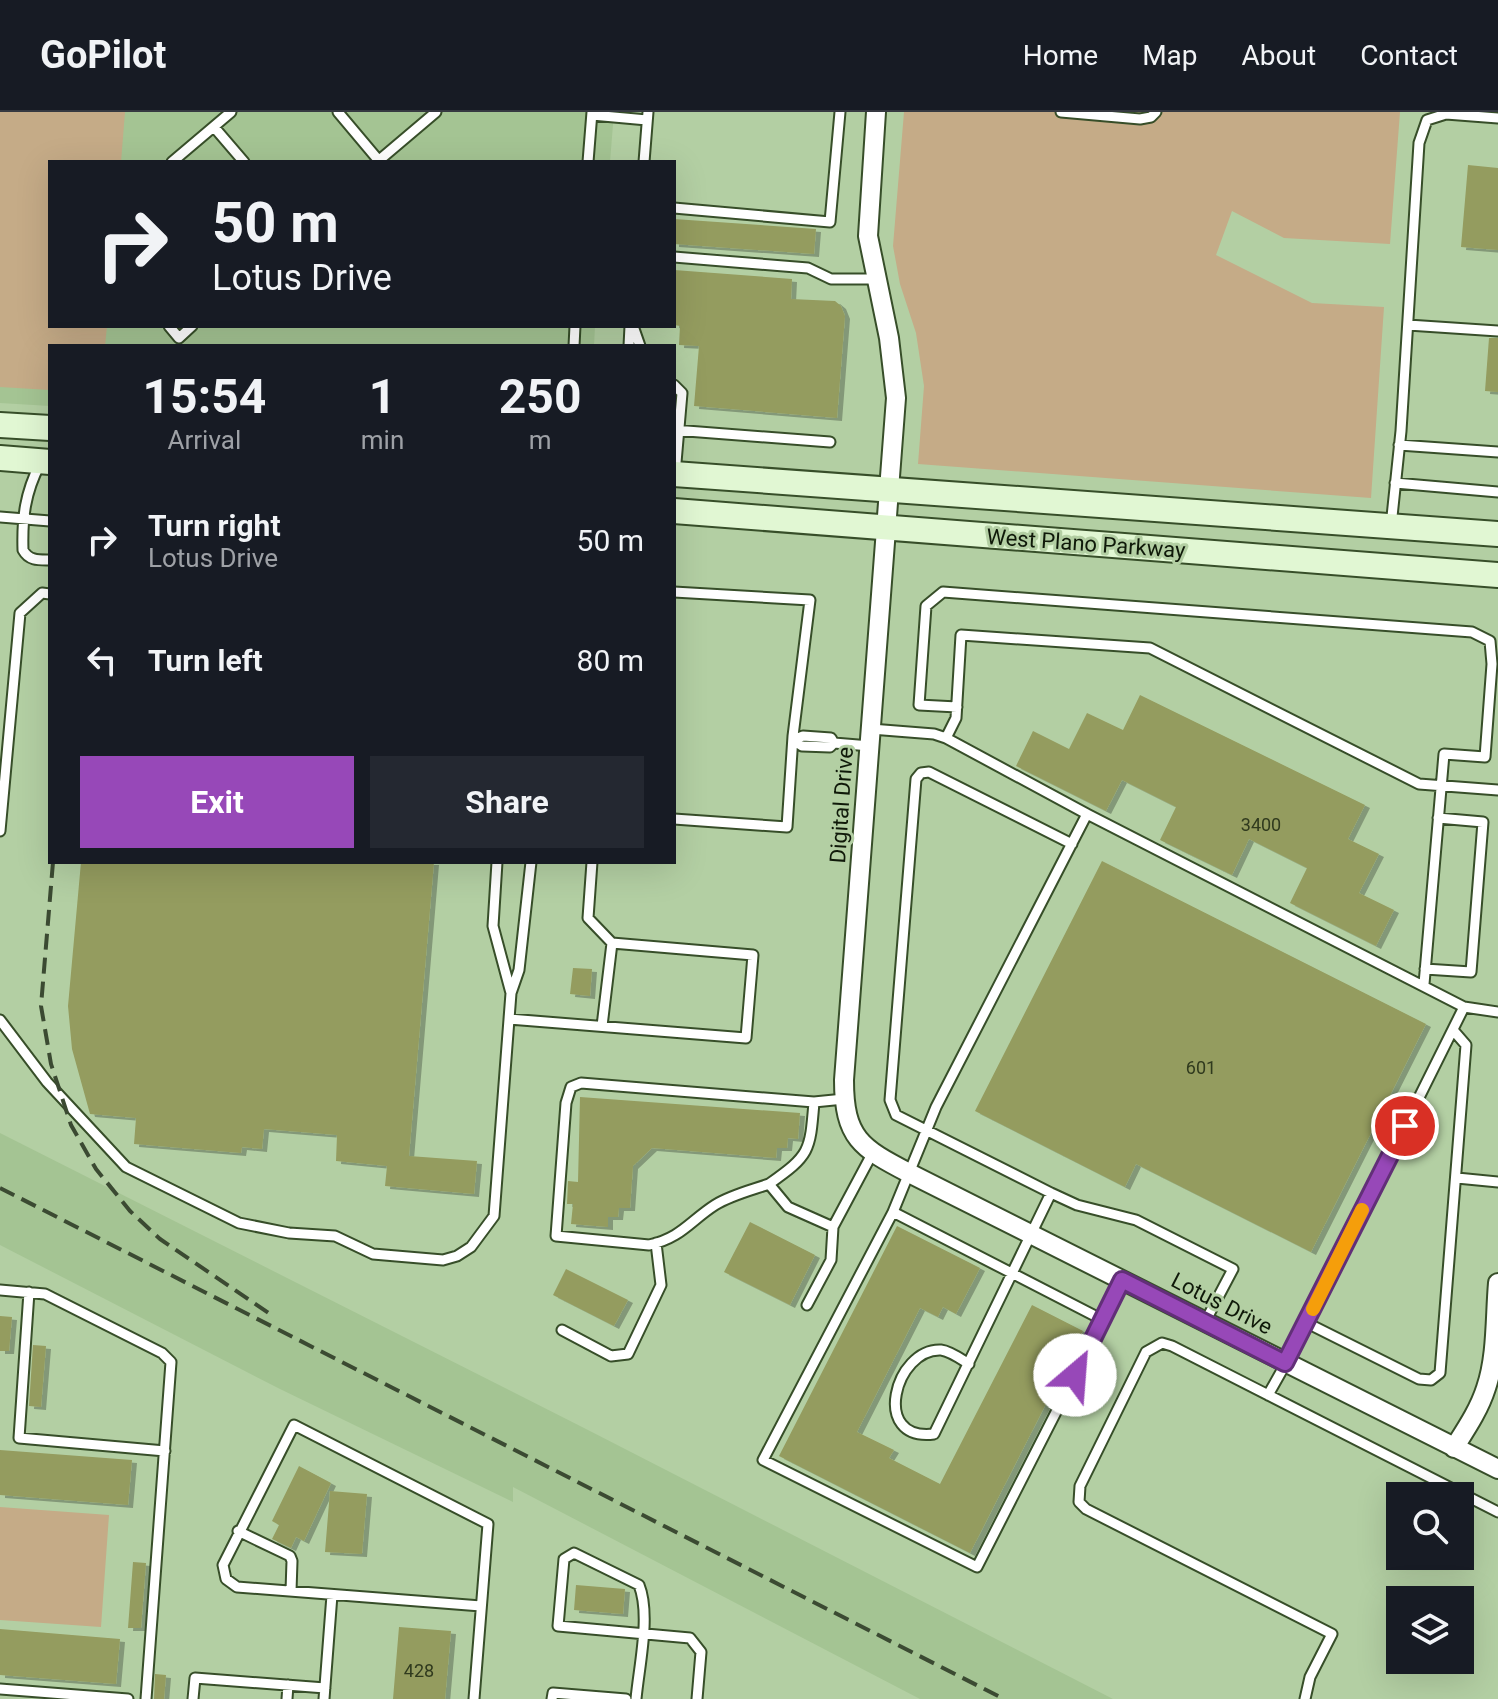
<!DOCTYPE html>
<html lang="en">
<head>
<meta charset="utf-8">
<style>
	:root { --surface:#171b24; --page:#242831; --text:#f1f3f6; --muted:#9ea1a6; --line:#363941; --accent:#9748b8 }
	body { margin:0; font-family:Roboto,sans-serif; background:var(--page); color:var(--text); height:100vh; display:flex; flex-direction:column; font-size:30px; white-space:nowrap }
	* { box-sizing:border-box; margin:0 }
	p { font-size:26px; color:var(--muted) }
	.icon { flex:none; width:44px; height:44px; fill:none; stroke:currentColor; stroke-width:2; stroke-linecap:round; stroke-linejoin:round }
	.map { position:relative; flex:1; overflow:hidden }
	.sheet { position:absolute; left:48px; top:232px; width:628px; height:520px; display:flex; flex-direction:column; background:var(--surface); border-radius:0px; box-shadow:0 8px 32px #0002 }
	.sheet>* { flex:none }
	.hud { position:absolute; left:48px; top:48px; width:628px; height:168px; border-radius:0px; box-shadow:0 8px 32px #0002; background:#171b24; color:var(--text); overflow:hidden }
	.fabs { position:absolute; left:1386px; top:1370px; display:grid; gap:16px }
	.fabs a { display:grid; place-items:center; width:88px; height:88px; border-radius:0px; background:var(--surface); box-shadow:0 8px 32px #0002; font-size:40px }
	.pin { position:absolute; display:grid; place-items:center; width:68px; height:68px; color:#fff; margin:-34px; border:4px solid #fff; border-radius:50%; box-shadow:0 2px 8px #0007 }
	.me { position:absolute; width:88px; margin:-44px; rotate:27deg; stroke-linejoin:round; filter:drop-shadow(0 0 6px #0008) }
	.turn { display:flex; align-items:center; gap:28px; height:168px; padding:0 32px; font-size:36px }
	.turn .icon { width:104px; height:104px; stroke-width:2.5 }
	.turn b { display:block; font-size:56px; line-height:68px }
	.eta { display:flex; justify-content:space-evenly; align-items:center; height:136px; text-align:center }
	.eta b { font-size:48px; font-weight:700; line-height:56px }
	.action { display:flex; gap:16px; margin-top:auto; padding:16px 32px }
	.action a { flex:1; height:92px; border-radius:0px; background:var(--accent); color:#fff; font-size:32px; font-weight:700; line-height:92px; text-align:center }
	.action a+a { background:var(--page); color:var(--text) }
	ul { padding:0; list-style:none }
	li { display:flex; align-items:center; gap:24px; height:120px; padding:0 32px }
	li div { flex:1 }
	li b { display:block; font-size:30px }
	li em { font-style:normal }
	header { display:flex; align-items:center; gap:48px; box-sizing:border-box; height:112px; padding:0 40px; background:var(--surface); border-bottom:2px solid var(--line) }
	header strong { font-size:38px }
	nav { display:flex; gap:44px; margin-inline-start:auto; font-size:28px }
	.map>svg:first-child { display:block }
	.built { fill:#a4c493 }
	.green { fill:#c5ab87 }
	.building { fill:#949c5f; filter:url(#shadow) }
	.lines { fill:none; stroke-linecap:round; stroke-linejoin:round }
	.service-casing { stroke:#374e29; stroke-width:13 }
	.minor-casing { stroke:#374e29; stroke-width:22 }
	.secondary-casing { stroke:#374e29; stroke-width:28 }
	.service { stroke:#fff; stroke-width:9 }
	.minor { stroke:#fff; stroke-width:18 }
	.secondary { stroke:#e1f7d3; stroke-width:24 }
	.rail { stroke:#3b4a32; stroke-width:4; stroke-dasharray:16 8; stroke-linecap:butt }
	.route-casing { stroke:#622f78; stroke-width:20 }
	.route { stroke:#9748b8; stroke-width:14 }
	.slow { stroke:#f59e0b; stroke-width:14 }
	.labels { text-anchor:middle; stroke-width:6; stroke-linejoin:round; paint-order:stroke }
	.number-label { font-size:18px; fill:#303a1e }
	.street-label { font-size:22px; fill:#0f1909; stroke:#b3cfa3 }
</style>
</head>
<body>
<header>
<strong>GoPilot</strong>
<nav><a>Home</a><a>Map</a><a>About</a><a>Contact</a></nav>
</header>
<div class="map">
<svg width="1498" height="1587" viewBox="0 0 1498 1587">
	<defs>
		<filter id="shadow"><feDropShadow dx="5" dy="3" stdDeviation="0" flood-color="#0004"/></filter>
	</defs>
	<rect width="100%" height="100%" fill="#b3cfa3"/>
	<path class="built" d="M0 0H614L610 50H50V214H595L594 234H50V294L0 291Z
		M0 1021 586 1317 1113 1587H920L513 1375V1390L280 1277 0 1133Z"/>
	<path class="green" d="M0 0H125L121 50H50V214H107L105 234H50V278L0 275Z
		M904 0H1400L1390 132 1284 126 1232 99 1216 143 1312 191 1384 195 1371 386 918 352 924 274 916 221 900 172 893 134Z
		M0 1395 109 1403 101 1515 0 1508Z"/>
	<path class="building" d="M1468 53 1498 56V138L1461 135Z
		M674 107 816 117 814 142 674 132Z
		M674 158 792 167 791 187 835 189 841 194 845 204 837 306 694 294 699 234 679 233 680 214 674 213Z
		M1489 226H1498V280L1485 279Z
		M1140 583 1365 693 1348 727 1379 742 1359 781 1394 798 1376 834 1290 791 1307 756 1249 727 1232 763 1160 728 1176 695 1122 668 1106 699 1016 654 1033 619 1069 637 1087 601 1123 618Z
		M1102 749 1426 912 1311 1140 1136 1052 1125 1075 975 999Z
		M81 750H434L409 1044 477 1049 474 1082 385 1074 387 1054 336 1049 337 1023 264 1017 262 1037 242 1035 241 1041 134 1032 136 1006 90 1002 72 937 68 894Z
		M573 856 592 857 590 884 570 882Z
		M580 985 800 1001 798 1027 788 1026 787 1036H777L776 1046 652 1036 633 1054 630 1096H619L618 1105H608V1115L571 1112 573 1092H567L568 1069 578 1070Z
		M750 1110 815 1143 790 1193 724 1160Z
		M897 1114 980 1156 956 1202 943 1195 938 1205 920 1196 857 1320 894 1338 889 1346 940 1372 1032 1193 1083 1219 970 1441 779 1344Z
		M566 1157 628 1188 614 1214 553 1183Z
		M0 1204 12 1205 9 1239H0Z
		M33 1233 46 1234 41 1295 29 1294Z
		M0 1338 132 1348 128 1393 0 1383Z
		M299 1354 331 1371 304 1429 296 1425 291 1436 272 1427 279 1413 272 1409Z
		M330 1379 367 1382 362 1442 325 1440Z
		M133 1450 146 1451 141 1516H128Z
		M576 1473 625 1477 623 1502 574 1498Z
		M399 1515 451 1519 445 1587H393Z
		M0 1517 120 1527 116 1572 0 1563Z
		M155 1562 166 1563 164 1587H154Z"/>
	<g class="lines">
		<defs>
			<path id="service" d="M338 0 380 50
				M1061 0 1140 7 1151 5 1156 0
				M592 3 647 8
				M214 15 244 50
				M172 50 231 0
				M377 50 436 0
				M588 50 592 0
				M644 50 648 0
				M674 96 830 110 840 0
				M674 145 808 156 831 167H875
				M1408 213 1498 219
				M169 214 179 226 192 214
				M633 214 640 234
				M574 234 575 214
				M629 234 630 214
				M674 273 682 281 675 362
				M674 318 830 330
				M1399 333 1498 340
				M40 352C25 381 22 406 23 438 29 449 39 448 50 448
				M1395 371 1498 380
				M0 405 50 409
				M1391 414 1401 319 1419 31 1427 8 1446 2 1498 6
				M674 480 810 488 793 624 787 715 674 707
				M957 595 919 593 926 494 943 480 1472 520 1490 529 1492 552 1485 645 1444 642 1424 872
				M871 617 934 622 946 626 1087 702 936 995 893 1100
				M803 624 831 626 834 631 830 635 802 634 793 628Z
				M946 626 956 606 961 523 1150 536 1419 672 1498 678
				M834 631 870 634
				M1087 702 1464 895 1498 900
				M0 719 20 501 42 481 50 482
				M1072 732 929 660 921 661 916 667 890 988 896 1003 1051 1081 1077 1093 1136 1108 1233 1157 1205 1210
				M592 750 588 806 612 831
				M1425 857 1471 860 1483 710 1438 706
				M511 881 519 858 531 750
				M509 907 746 926 753 843 612 831 602 914
				M0 908 47 970 126 1055 239 1111 289 1121 335 1124 373 1142 443 1148 457 1144 471 1135 494 1104 511 881 493 814 497 750
				M1457 1066 1498 1070
				M769 1072C752 1078 731 1083 715 1093 690 1109 681 1126 649 1133L556 1124 566 991 571 975 581 971 814 990
				M833 1115 788 1095 769 1072C810 1043 810 1040 814 990L844 987
				M0 1178 45 1182 162 1241 171 1250 146 1587
				M29 1180 19 1326 165 1339
				M807 1193 831 1148 833 1115 872 1042
				M1103 1208 893 1100 763 1348 977 1455 1103 1208 1122 1168
				M1307 1211 1419 1267 1431 1268 1440 1261 1466 933 1453 918
				M562 1218 611 1244 628 1242 661 1173 656 1131
				M969 1252C961 1247 950 1239 941 1238 895 1236 870 1330 934 1322L1051 1081
				M1268 1283 1294 1237 1464 895
				M238 1419 290 1444 292 1449 291 1479
				M0 1577 128 1587
				M193 1587 195 1566 325 1576
				M287 1587 288 1573
				M324 1587 332 1483
				M474 1587 488 1412 294 1313 223 1453 226 1467 237 1475 481 1494
				M552 1587 553 1581 626 1587
				M636 1587C639 1554 651 1503 639 1473L574 1441 564 1447 558 1514 690 1526 701 1540 697 1587
				M1305 1587 1310 1565 1332 1522 1086 1397 1079 1390 1080 1374 1146 1240 1162 1231 1172 1234 1498 1400"/>
			<path id="minor" d="M876 0 868 124 889 226 896 286 844 968C844 1026 861 1036 909 1061L1498 1357
				M1454 1336C1466 1317 1479 1298 1486 1276 1497 1244 1495 1205 1498 1171"/>
			<path id="secondary" d="M0 313 50 316
				M0 346 50 350
				M674 362 1498 422
				M674 399 1498 463"/>
		</defs>
		<use href="#service" class="service-casing"/>
		<use href="#minor" class="minor-casing"/>
		<use href="#secondary" class="secondary-casing"/>
		<use href="#service" class="service"/>
		<use href="#minor" class="minor"/>
		<use href="#secondary" class="secondary"/>
		<path class="rail" d="M53 750 41 894 51 952 71 1013 96 1057 130 1099 160 1127 273 1204
			M0 1076 1004 1587"/>
	</g>
	<g class="lines">
		<defs>
			<path id="route" d="M1075 1263 1122 1168 1285 1251 1405 1014"/>
		</defs>
		<use href="#route" class="route-casing"/>
		<use href="#route" class="route"/>
		<path class="slow" d="M1313 1197 1362 1098"/>
	</g>
	<g class="labels">
		<g class="number-label">
			<text x="1261" y="719">3400</text>
			<text x="1201" y="962">601</text>
			<text x="419" y="1565">428</text>
		</g>
		<g class="street-label">
			<text transform="translate(1086 431) rotate(4)" y="8">West Plano Parkway</text>
			<text transform="translate(841 693) rotate(-86)" y="8">Digital Drive</text>
			<text transform="translate(1222 1191) rotate(27)" y="8">Lotus Drive</text>
		</g>
	</g>
</svg>
<div class="fabs">
<a><svg class="icon" aria-label="search" viewBox="0 0 24 24"><circle cx="10" cy="10" r="6"/><path d="M15 15l6 6"/></svg></a>
<a><svg class="icon" aria-label="layers" viewBox="0 0 24 24"><path d="M12 4l9 5-9 5-9-5zM3 14l9 5 9-5"/></svg></a>
</div>
<div class="pin" style="left:1405px;top:1014px;background:#d93025"><svg class="icon" aria-label="arrive" viewBox="0 0 24 24"><path d="M6 21V4h12l-3 4 3 4H6"/></svg></div>
<svg class="me" style="left:1075px;top:1263px" viewBox="-20 -20 40 40"><circle r="19" fill="#fff"/><path d="M0-13L10 11 0 6-10 11z" fill="#9748b8"/></svg>
<div class="hud">
<div class="turn"><svg class="icon" aria-label="right" viewBox="0 0 24 24"><path d="M7 20v-9h11M14 6l5 5-5 5"/></svg><div><b>50 m</b>Lotus Drive</div></div>
</div>
<section class="sheet">
<div class="eta">
<div><b>15:54</b><p>Arrival</p></div>
<div><b>1</b><p>min</p></div>
<div><b>250</b><p>m</p></div>
</div>
<ul>
<li><svg class="icon" aria-label="right" viewBox="0 0 24 24"><path d="M7 20v-9h11M14 6l5 5-5 5"/></svg><div><b>Turn right</b><p>Lotus Drive</p></div><em>50 m</em></li>
<li><svg class="icon" aria-label="left" viewBox="0 0 24 24"><path d="M17 20v-9H6M10 6l-5 5 5 5"/></svg><div><b>Turn left</b></div><em>80 m</em></li>
</ul>
<div class="action"><a>Exit</a><a>Share</a></div>
</section>
</div>
</body>
</html>
